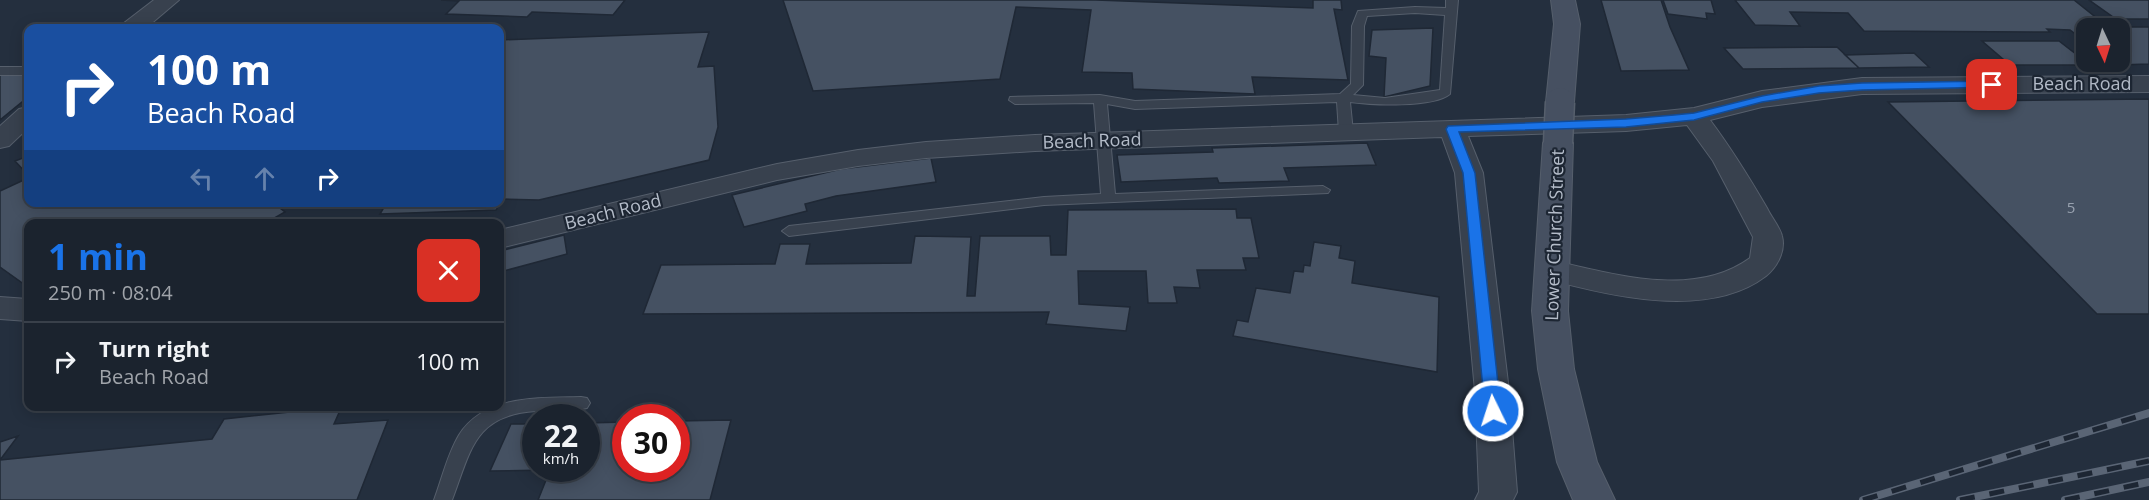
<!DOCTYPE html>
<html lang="en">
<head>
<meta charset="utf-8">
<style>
	:root { --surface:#1b232e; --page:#242b36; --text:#f1f3f6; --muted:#a0a4aa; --line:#39404a; --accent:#1a73e8 }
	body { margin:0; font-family:"Open Sans",sans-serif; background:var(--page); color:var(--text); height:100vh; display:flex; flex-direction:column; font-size:22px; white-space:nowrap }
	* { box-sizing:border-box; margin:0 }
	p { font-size:20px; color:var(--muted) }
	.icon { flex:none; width:33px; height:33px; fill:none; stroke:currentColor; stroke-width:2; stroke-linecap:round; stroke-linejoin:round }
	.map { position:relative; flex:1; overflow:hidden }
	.side { position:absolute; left:24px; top:219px; width:480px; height:192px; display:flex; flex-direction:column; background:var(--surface); border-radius:12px; box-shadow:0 3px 15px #0003,0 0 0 2px var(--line) }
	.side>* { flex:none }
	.hud { position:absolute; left:24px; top:24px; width:480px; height:183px; border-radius:12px; box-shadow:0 3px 15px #0003,0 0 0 2px var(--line); background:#1a4fa0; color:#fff; overflow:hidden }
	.needle { width:39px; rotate:176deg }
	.tools { position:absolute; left:2076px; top:18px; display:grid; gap:12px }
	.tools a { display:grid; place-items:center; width:54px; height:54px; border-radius:12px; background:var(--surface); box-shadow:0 3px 15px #0003,0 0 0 2px var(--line); font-size:30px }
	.speed { position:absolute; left:522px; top:404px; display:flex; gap:12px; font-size:30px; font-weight:700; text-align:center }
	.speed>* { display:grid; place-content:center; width:78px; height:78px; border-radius:50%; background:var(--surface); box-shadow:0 3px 15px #0003,0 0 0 2px var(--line); line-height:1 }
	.speed small { font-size:15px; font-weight:400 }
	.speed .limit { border:9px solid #d22; background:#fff; color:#111 }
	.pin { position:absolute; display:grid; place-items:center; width:51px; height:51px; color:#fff; margin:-26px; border-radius:12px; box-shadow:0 3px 9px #0006 }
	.me { position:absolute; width:66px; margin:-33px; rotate:356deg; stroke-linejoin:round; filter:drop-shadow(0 0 4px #0008) }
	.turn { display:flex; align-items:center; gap:21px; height:126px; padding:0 24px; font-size:27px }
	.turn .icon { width:78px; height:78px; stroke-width:2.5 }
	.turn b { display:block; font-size:42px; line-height:51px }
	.lanes { display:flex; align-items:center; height:57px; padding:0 24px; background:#0003; justify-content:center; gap:30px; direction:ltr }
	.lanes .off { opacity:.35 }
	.round { display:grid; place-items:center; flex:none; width:63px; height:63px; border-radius:12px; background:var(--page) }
	.overview { display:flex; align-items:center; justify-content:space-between; height:102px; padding:0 24px }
	h1 { font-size:36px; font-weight:700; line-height:45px; color:var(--accent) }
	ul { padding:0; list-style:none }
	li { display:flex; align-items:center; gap:18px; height:78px; padding:0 24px; border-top:2px solid var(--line) }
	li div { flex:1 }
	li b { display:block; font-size:22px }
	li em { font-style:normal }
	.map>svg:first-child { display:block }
	.building { fill:#455162; stroke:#1f2835; stroke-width:1.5 }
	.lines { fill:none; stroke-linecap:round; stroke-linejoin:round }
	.service-casing { stroke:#565f6c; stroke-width:2 }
	.minor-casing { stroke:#565f6c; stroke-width:2 }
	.secondary-casing { stroke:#565f6c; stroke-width:2 }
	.service { fill:#38414e; fill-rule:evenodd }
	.minor { fill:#38414e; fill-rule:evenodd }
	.secondary { fill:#465061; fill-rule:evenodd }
	.rail-casing { stroke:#5a6575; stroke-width:8 }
	.rail { stroke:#1d2633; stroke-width:5; stroke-dasharray:15; stroke-linecap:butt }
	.secondary-bridge-casing { stroke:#565f6c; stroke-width:31; stroke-linecap:butt }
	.secondary-bridge { stroke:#465061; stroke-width:28 }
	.route { fill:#1a73e8; stroke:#114b97; stroke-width:1.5 }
	.labels { text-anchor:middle; stroke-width:4.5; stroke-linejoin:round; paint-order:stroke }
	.number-label { font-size:15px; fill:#98a1af }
	.street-label { font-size:18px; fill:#b4bcc9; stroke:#1d2633 }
</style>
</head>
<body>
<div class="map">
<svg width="2149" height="500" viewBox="0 0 2149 500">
	<rect width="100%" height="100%" fill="#242f3e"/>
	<path class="building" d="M441 0H625L613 15 532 12 527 17 446 14 459 1Z
		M783 0H1096L1313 8V0H1341L1342 10 1334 9 1348 80 1252 77 1255 94 1133 89 1132 73 1082 72 1091 10 1016 7 1000 79 813 91Z
		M1601 0H1661L1670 27 1689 70 1621 71Z
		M1663 0H1711L1715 14 1706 13 1707 19 1668 14Z
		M1735 0H2074L2108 27H2149V64L2117 65 2113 62H2120V28H2086V42L2070 30 2047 29 2050 32 1864 31 1848 13 1790 12 1800 26 1755 25Z
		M2089 0H2149V19H2116Z
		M1433 28 1430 86 1384 97 1386 58 1369 56 1372 30Z
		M709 32 698 67 714 66 718 127 709 160 539 200 502 199 496 210 380 214 387 202H500V40Z
		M1982 41H2059L2090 65H2010Z
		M1837 47 1859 68 1743 69 1724 48Z
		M1914 53 1929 67 1859 68 1845 55Z
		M0 73 28 74V97L0 120Z
		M2149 99V314H2097L1888 102Z
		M1367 143 1376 165 1284 168 1289 181 1219 183 1217 178 1121 182 1117 155 1213 152 1212 148Z
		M28 156V175L15 161Z
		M931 158 936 182 836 196 805 204 807 211 744 227 732 195 841 169Z
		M28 178V202H290L280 208 285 212 264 224H28V287L0 267V191Z
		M1236 209 1237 218H1251L1259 258H1243L1246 270H1197L1200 288 1174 287 1177 303H1148L1146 271H1078L1079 304 1130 307 1126 331 1046 324 1049 312 643 314 661 265 775 264 780 244H810L806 264 911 263 915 236 971 237 967 296H975L980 236H1050L1051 255H1066L1068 210Z
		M564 235 567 254 500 272V251Z
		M1314 242 1341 246 1339 258 1355 261 1352 283 1439 297 1437 372 1233 336 1237 320 1248 322 1256 288 1290 293 1294 271 1303 272 1304 265 1310 266Z
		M301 406H342L334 424 388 420 357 500H0V460L212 439 224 419 299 411Z
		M731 420 710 500H538L550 470 490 471 511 424H536V468H586V423L626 422V468H676V421Z
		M18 436 0 460V442Z"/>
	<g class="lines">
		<defs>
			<path id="service" d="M1446 0H1458L1450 94C1433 108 1372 105 1350 102L1353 132 1351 135 1346 136 1339 132 1337 102 1135 109 1107 104 1115 194 1323 186 1330 190 1328 193 1044 205 789 236 782 231 789 226 1044 197 1101 194 1094 103 1015 104 1009 100 1010 97 1100 95 1135 101 1340 94 1351 84 1352 26 1358 11 1415 7 1446 8ZM1415 13 1445 15 1440 90 1385 98 1353 95 1363 85 1364 26 1367 16Z
				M0 67H28V75H0Z
				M581 397 587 398 590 403 587 408C571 412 553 410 536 411 474 415 471 450 452 500H434C442 479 447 455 459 435 484 395 538 398 581 397Z"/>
			<path id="minor" d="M154 0H179L146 28H121L124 23Z
				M2149 76V92L1862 94 1762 107 1710 120C1731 148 1749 177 1767 208 1771 217 1780 227 1782 236 1786 251 1777 267 1766 276 1707 321 1605 295 1540 277L1536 270 1540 263 1551 260C1613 274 1694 299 1750 258L1753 237 1713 161 1687 125 1626 131 1468 136 1483 173 1509 391 1517 492 1513 500H1475L1479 492 1475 391 1455 173 1442 137 1035 151 926 158 858 166 777 180 500 248V230L777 164 858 150 926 142 1035 135 1626 115 1694 108 1762 91 1862 78Z
				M28 107V128L9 146 0 148V126L19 109Z
				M0 297 28 299V321L0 319Z"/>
			<path id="secondary" d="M1551 0H1575L1580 24 1574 102 1570 108 1560 110 1550 108 1546 102 1554 24Z
				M1558 134 1568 137 1573 143 1568 311 1574 369 1597 462 1615 500H1573L1557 462 1538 369 1532 311 1543 143 1548 137Z"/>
		</defs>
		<use href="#service" class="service-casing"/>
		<use href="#minor" class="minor-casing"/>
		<use href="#secondary" class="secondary-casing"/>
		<use href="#service" class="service"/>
		<use href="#minor" class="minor"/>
		<use href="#secondary" class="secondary"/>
		<defs>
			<path id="rail" d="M1863 500 2149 413
				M1960 500 2149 461
				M2065 500 2149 482"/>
		</defs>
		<use href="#rail" class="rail-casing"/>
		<use href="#rail" class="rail"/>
		<defs>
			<path id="secondary-bridge" d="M1558 143 1560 102"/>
		</defs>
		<use href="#secondary-bridge" class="secondary-bridge-casing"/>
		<use href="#secondary-bridge" class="secondary-bridge"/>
	</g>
	<path class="route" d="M1992 81 1996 82V87L1862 90 1819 93 1762 102 1694 120 1674 122 1626 127 1459 132 1475 173 1501 411 1499 416H1488L1485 411 1463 173 1446 129 1448 126 1626 119 1674 115 1694 113 1762 96 1819 86 1862 83Z"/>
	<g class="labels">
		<g class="number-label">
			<text x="2071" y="213">5</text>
		</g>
		<g class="street-label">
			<text x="2082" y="90">Beach Road</text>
			<text transform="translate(1092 141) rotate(-2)" y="6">Beach Road</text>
			<text transform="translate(613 212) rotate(-14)" y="6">Beach Road</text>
			<text transform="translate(1555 235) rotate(-88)" y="6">Lower Church Street</text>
		</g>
	</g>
</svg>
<div class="tools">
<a><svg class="needle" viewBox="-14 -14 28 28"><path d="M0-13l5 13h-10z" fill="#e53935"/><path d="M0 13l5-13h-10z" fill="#a0a4aa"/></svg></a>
</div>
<div class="speed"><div>22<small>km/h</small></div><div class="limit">30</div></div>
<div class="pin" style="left:1992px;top:85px;background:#d93025"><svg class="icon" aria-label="arrive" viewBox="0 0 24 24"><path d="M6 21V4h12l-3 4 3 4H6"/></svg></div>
<svg class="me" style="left:1493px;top:411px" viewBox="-20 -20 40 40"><circle r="17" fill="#1a73e8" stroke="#fff" stroke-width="3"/><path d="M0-11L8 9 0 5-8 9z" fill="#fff"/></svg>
<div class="hud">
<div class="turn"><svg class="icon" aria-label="right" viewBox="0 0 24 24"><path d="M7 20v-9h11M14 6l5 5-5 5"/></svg><div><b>100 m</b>Beach Road</div></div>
<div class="lanes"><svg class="icon off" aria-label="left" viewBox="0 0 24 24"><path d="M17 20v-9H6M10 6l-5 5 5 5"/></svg><svg class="icon off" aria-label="ahead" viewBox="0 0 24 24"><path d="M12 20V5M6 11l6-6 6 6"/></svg><svg class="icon" aria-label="right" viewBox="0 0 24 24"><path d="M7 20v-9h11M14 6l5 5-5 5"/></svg></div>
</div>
<section class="side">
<div class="overview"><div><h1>1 min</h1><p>250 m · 08:04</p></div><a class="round" style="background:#d93025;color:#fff"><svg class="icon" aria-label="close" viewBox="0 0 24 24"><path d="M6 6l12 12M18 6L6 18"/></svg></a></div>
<ul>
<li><svg class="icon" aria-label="right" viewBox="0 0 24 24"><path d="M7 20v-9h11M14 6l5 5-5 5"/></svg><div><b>Turn right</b><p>Beach Road</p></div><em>100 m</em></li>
</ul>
</section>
</div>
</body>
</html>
